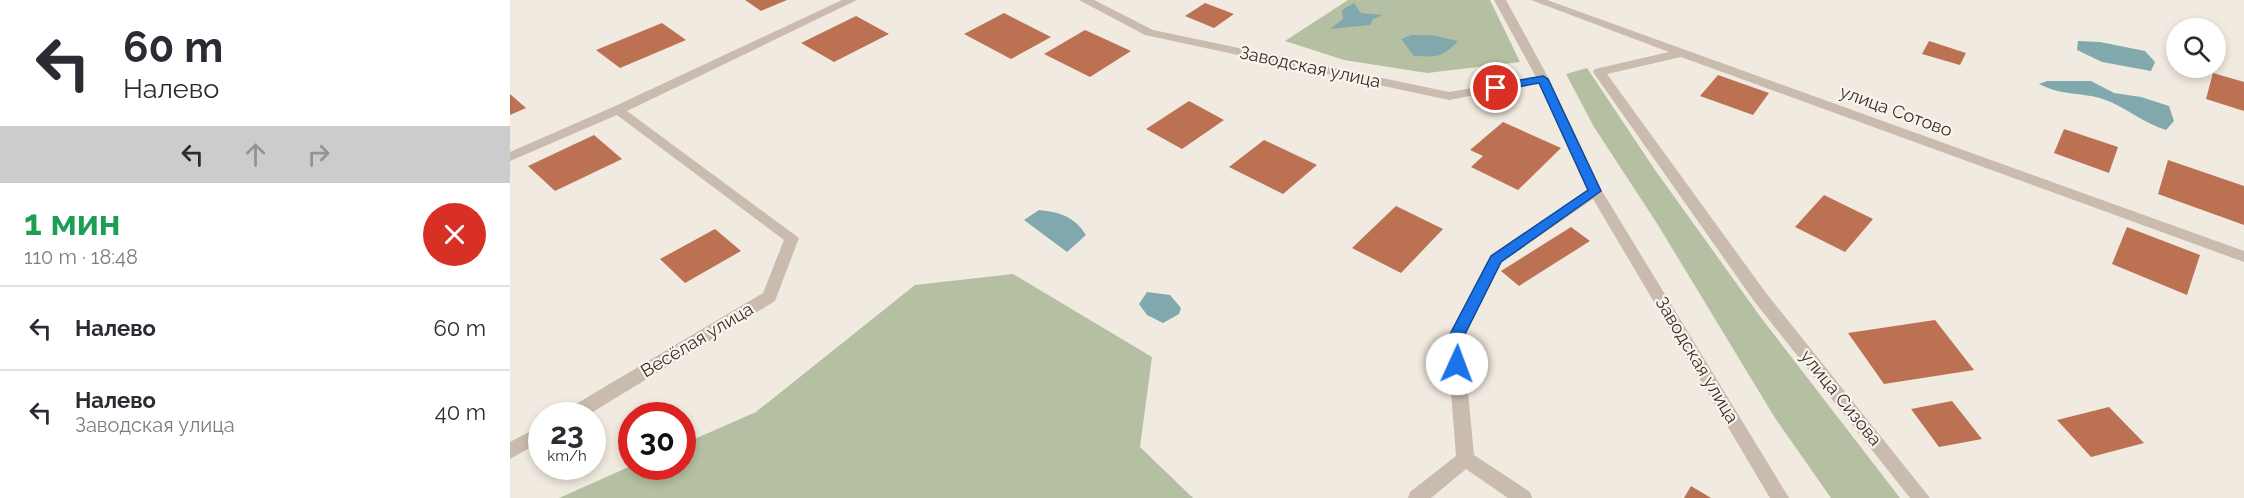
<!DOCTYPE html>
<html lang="ru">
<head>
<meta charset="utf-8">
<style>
	:root { --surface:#fff; --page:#f7f7f7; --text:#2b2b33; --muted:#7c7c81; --line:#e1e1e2 }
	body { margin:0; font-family:Raleway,sans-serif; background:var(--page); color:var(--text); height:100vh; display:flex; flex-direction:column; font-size:22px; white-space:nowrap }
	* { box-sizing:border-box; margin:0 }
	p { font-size:20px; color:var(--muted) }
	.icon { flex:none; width:33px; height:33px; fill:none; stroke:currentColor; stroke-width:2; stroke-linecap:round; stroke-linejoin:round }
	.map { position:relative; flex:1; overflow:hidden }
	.panel { display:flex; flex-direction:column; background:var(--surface); width:510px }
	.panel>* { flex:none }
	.banner { background:#fff; color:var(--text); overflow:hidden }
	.tools { position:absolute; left:1656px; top:18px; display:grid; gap:12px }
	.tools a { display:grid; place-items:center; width:60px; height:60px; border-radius:50%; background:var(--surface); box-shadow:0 3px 9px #0003; font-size:30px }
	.speed { position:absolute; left:18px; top:402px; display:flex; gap:12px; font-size:30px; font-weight:700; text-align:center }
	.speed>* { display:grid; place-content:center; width:78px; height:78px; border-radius:50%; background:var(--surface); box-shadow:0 3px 9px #0003; line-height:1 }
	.speed small { font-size:15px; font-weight:400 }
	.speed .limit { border:9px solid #d22; background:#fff; color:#111 }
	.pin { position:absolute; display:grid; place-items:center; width:51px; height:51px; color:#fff; margin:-26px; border:3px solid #fff; border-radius:50%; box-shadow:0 2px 6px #0007 }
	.me { position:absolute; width:66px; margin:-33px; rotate:2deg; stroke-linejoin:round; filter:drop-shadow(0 0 4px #0008) }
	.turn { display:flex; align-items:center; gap:21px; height:126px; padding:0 24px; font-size:27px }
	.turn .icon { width:78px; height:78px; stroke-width:2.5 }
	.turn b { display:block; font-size:42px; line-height:51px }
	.lanes { display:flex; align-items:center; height:57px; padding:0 24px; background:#0003; justify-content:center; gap:30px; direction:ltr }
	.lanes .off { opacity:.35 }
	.round { display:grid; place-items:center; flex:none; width:63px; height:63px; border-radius:32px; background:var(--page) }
	.head { display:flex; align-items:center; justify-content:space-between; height:102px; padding:0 24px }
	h1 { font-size:36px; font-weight:700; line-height:45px; color:#1e9e55 }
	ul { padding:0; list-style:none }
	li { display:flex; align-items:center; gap:18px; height:84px; padding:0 24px; border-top:2px solid var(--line) }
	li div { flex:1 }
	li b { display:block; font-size:22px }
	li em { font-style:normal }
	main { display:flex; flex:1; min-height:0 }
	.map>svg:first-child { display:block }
	.green { fill:#b4c0a1 }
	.water { fill:#81a9ad }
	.building { fill:#bd7153 }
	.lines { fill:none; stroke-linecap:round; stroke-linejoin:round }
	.minor { fill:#c9bbad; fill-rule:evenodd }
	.route { fill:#1a73e8; stroke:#114b97; stroke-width:1.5 }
	.labels { text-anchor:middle; stroke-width:4.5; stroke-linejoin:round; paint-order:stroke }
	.street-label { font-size:18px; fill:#382f2b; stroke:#f9f4ec }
</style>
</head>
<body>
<main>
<section class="panel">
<div class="banner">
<div class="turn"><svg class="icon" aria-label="left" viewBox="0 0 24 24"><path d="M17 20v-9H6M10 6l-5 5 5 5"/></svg><div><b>60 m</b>Налево</div></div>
<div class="lanes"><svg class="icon" aria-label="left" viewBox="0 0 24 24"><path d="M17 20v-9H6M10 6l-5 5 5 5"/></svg><svg class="icon off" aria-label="ahead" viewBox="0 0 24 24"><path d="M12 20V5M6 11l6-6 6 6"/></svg><svg class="icon off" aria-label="right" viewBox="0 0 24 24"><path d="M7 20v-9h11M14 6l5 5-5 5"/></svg></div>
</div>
<div class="head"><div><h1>1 мин</h1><p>110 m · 18:48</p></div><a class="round" style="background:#d93025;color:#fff"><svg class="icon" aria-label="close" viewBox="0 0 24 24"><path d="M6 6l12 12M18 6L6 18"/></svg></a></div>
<ul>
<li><svg class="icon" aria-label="left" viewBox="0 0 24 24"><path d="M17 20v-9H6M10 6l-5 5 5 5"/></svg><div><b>Налево</b></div><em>60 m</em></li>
<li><svg class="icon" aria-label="left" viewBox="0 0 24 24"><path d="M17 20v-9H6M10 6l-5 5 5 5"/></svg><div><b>Налево</b><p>Заводская улица</p></div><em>40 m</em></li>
</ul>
</section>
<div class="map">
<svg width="1734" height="498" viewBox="0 0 1734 498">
	<rect width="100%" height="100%" fill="#f1eae0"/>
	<path class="green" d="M838 0H980L1010 62 917 73 834 60 775 41Z
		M1077 68 1145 170 1252 319 1390 498H1321L1265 418 1148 225 1084 127 1056 74Z
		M503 274 642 357 630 447 683 498H49L121 466H172L173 444 246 412 405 285Z"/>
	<path class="water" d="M844 3 851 13 873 15 863 19 860 25 820 29 833 19 832 10Z
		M902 35H922L948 41C932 58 926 57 904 56L891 39Z
		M1568 41 1590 42 1635 51 1645 62 1641 71 1592 62 1567 50Z
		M1537 81H1581L1604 93 1631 97 1659 106 1664 121 1656 130C1633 123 1616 107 1593 99 1571 92 1552 96 1529 84Z
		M529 210C550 212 565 217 576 235L557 252 514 220Z
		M637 292 660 295 671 308 669 314 653 323 637 315 629 304Z"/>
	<path class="building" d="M235 0H277L251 11Z
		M695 3 724 14 704 28 675 16Z
		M494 13 541 37 501 59 454 34Z
		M346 16 379 34 324 62 291 43Z
		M152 23 176 40 110 68 86 50Z
		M575 30 621 51 580 77 534 54Z
		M1419 41 1456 53 1450 65 1412 54Z
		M1703 73 1734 82V111L1696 99Z
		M1208 75 1259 93 1243 115 1190 96Z
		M0 94 16 108 0 115Z
		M679 101 714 120 672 149 636 129Z
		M993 122 1051 148 1008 190 961 167 973 156 960 150Z
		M1554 129 1608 147 1599 173 1544 153Z
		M84 135 112 159 45 191 18 166Z
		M754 140 807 165 773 194 719 167Z
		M1658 160 1734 186V225L1648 194Z
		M1314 195 1363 219 1335 252 1285 227Z
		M886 206 933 229 891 273 842 248Z
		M1061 227 1080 241 1009 286 991 271Z
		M1617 227 1690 255 1677 295 1602 264Z
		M205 229 231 251 175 283 150 259Z
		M1425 320 1464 370 1374 384 1338 333Z
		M1442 401 1472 439 1429 447 1401 409Z
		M1599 407 1634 443 1581 457 1547 420Z
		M1181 486 1201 498H1174Z"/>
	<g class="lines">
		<path class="minor" d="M332 0H347L117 111 289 238 265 301 76 416H51L54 411 253 293 274 240 107 115 0 161V152L103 107Z
			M569 0H584L643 30 939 92 1026 77 984 0H996L1039 79 1092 191 1279 498H1260L1083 199 992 262 953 340 964 455 1020 492 1022 498H998L956 469 921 498H898L900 492 946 456 937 340 981 255 1077 190 1029 83 939 100 635 35Z
			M1021 0H1037L1734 251V262L1171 57 1097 74 1256 293 1420 498H1400L1244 301 1083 72 1085 69 1159 52Z
			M32 425V441L0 459V442Z"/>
	</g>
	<path class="route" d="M1033 76 1038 79 1091 191 991 262 952 340 954 364 952 368H941L937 340 981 256 1078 190 1029 83 986 91 980 88 986 84Z"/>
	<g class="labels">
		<g class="street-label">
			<text transform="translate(800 67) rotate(12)" y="6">Заводская улица</text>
			<text transform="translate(1386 111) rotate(20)" y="6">улица Сотово</text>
			<text transform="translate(187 340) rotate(-31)" y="6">Весёлая улица</text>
			<text transform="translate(1187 360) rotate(59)" y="6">Заводская улица</text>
			<text transform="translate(1331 398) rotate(51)" y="6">улица Сизова</text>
		</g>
	</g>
</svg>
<div class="tools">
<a><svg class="icon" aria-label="search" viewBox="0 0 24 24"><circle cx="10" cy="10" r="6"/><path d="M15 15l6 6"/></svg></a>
</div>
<div class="speed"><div>23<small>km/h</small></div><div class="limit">30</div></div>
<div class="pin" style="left:986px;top:88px;background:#d93025"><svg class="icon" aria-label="arrive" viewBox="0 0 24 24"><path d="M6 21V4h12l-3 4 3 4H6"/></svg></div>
<svg class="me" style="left:947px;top:364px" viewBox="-20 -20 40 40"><circle r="19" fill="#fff"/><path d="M0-13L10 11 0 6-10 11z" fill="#1a73e8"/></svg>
</div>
</main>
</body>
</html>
